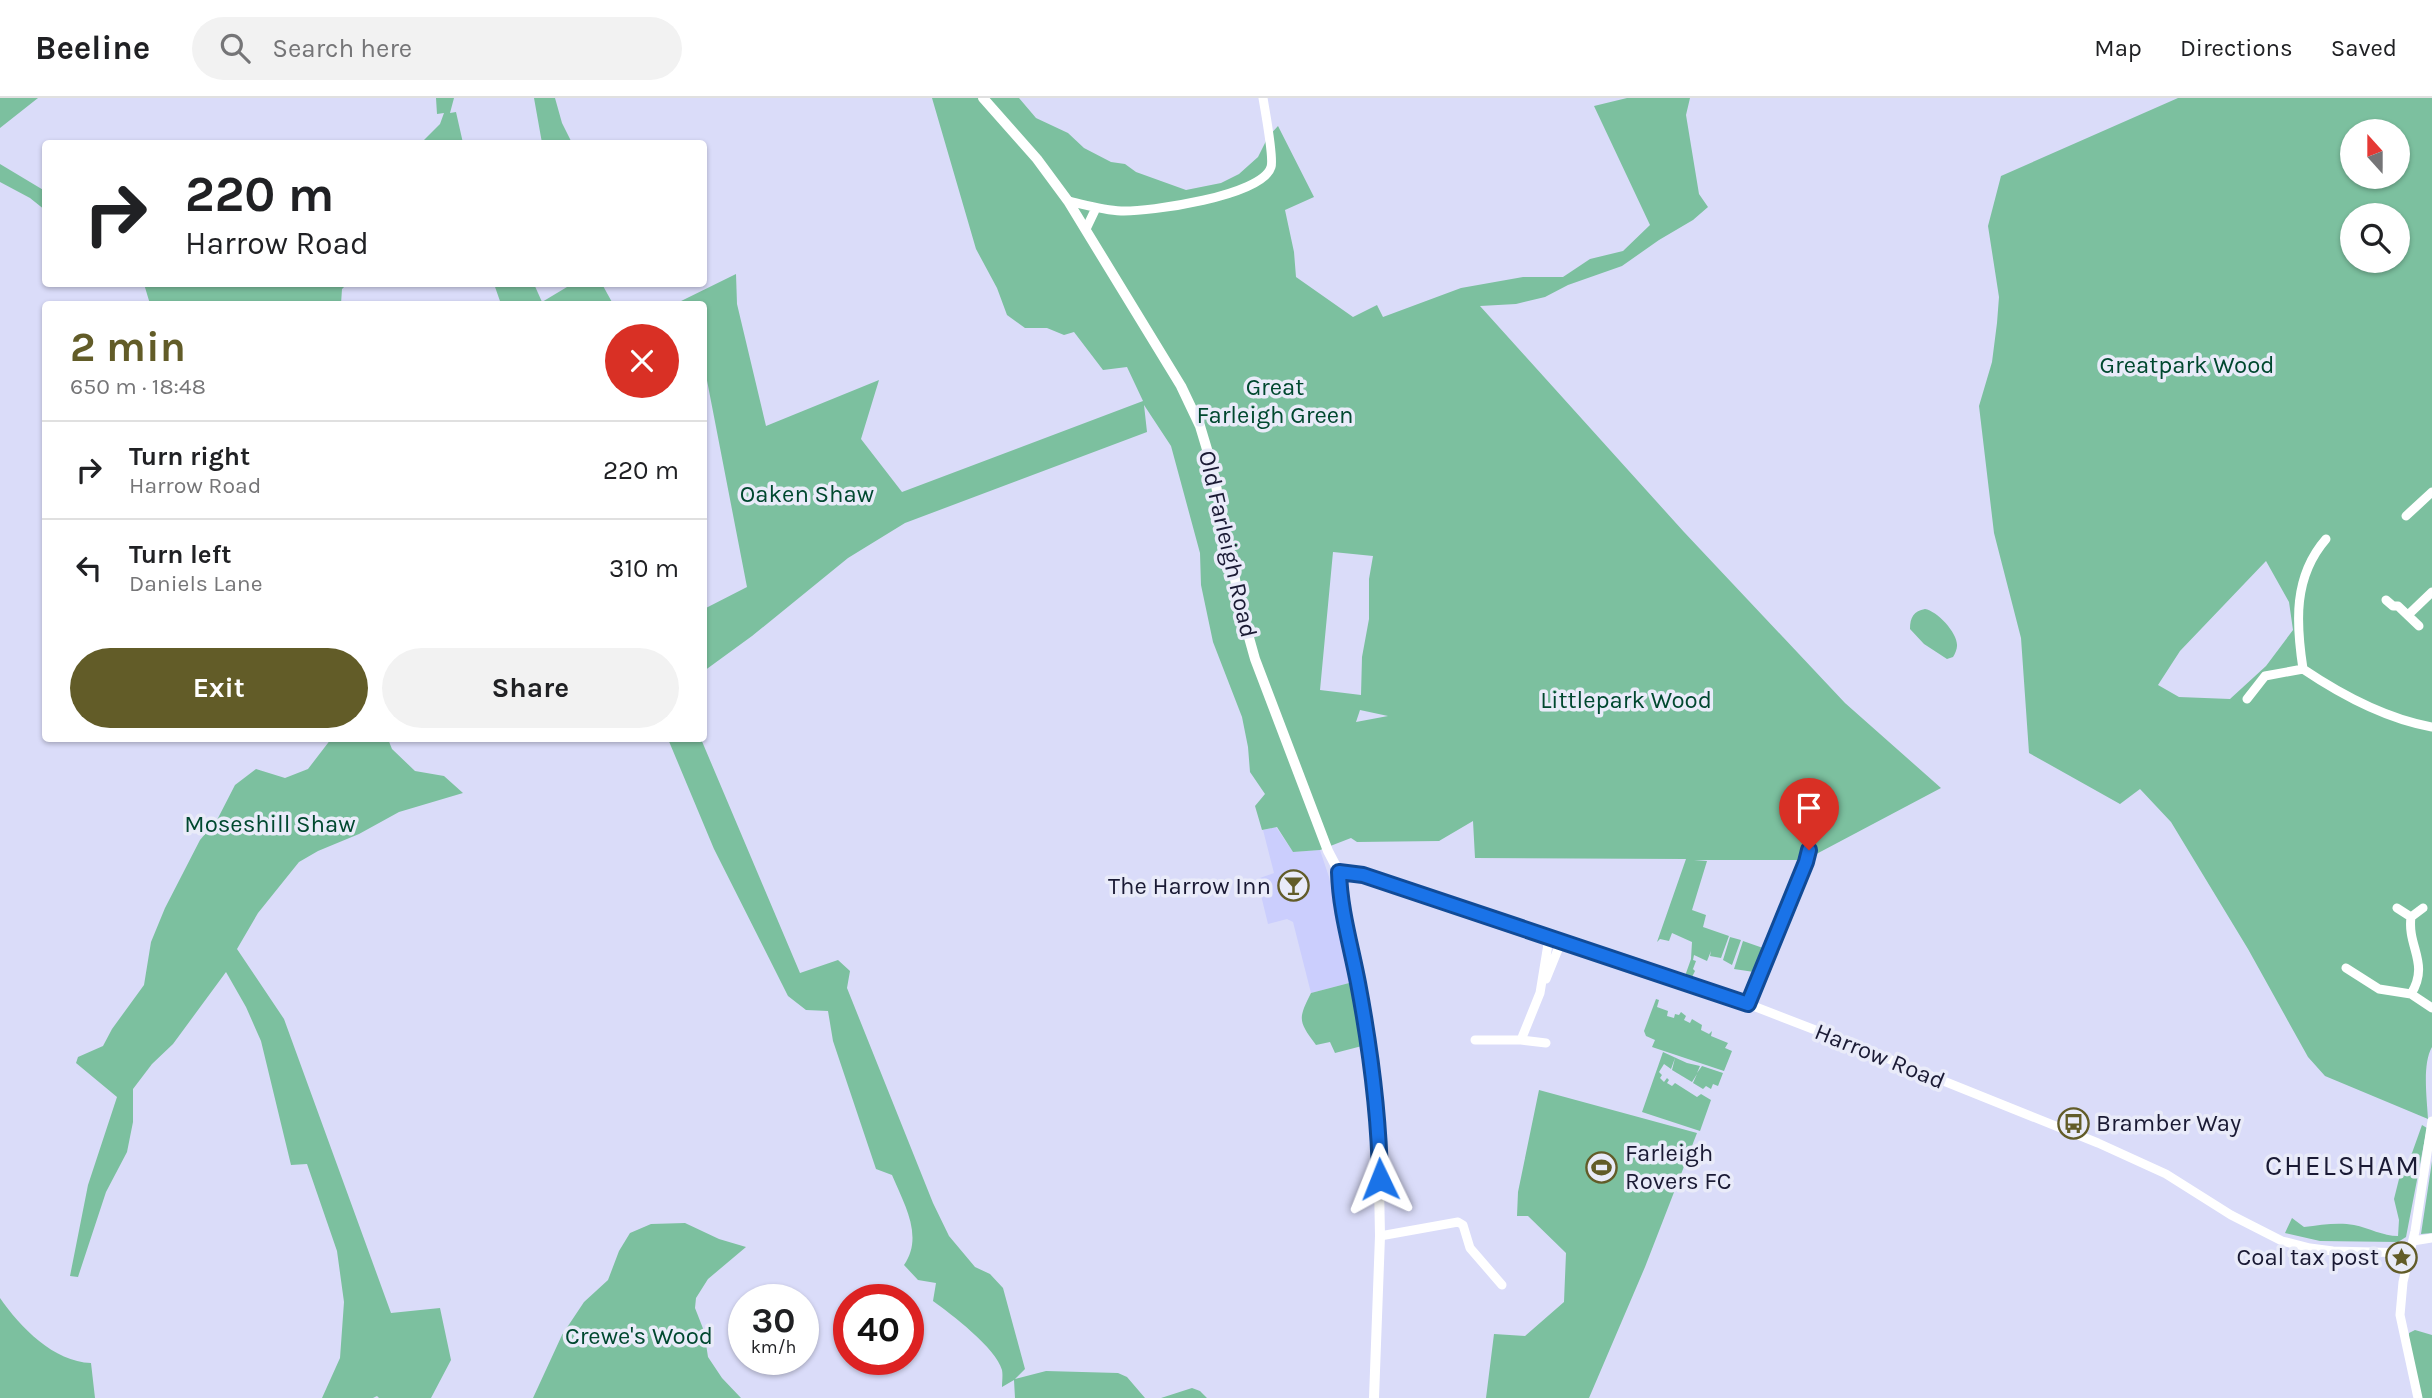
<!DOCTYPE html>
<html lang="en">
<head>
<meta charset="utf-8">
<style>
	:root { --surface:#fff; --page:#f2f2f2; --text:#202124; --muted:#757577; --line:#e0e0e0; --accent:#625c28 }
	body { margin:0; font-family:Karla,sans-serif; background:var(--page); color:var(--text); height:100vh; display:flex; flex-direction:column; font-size:26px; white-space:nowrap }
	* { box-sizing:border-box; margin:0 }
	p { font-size:23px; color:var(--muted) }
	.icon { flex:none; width:38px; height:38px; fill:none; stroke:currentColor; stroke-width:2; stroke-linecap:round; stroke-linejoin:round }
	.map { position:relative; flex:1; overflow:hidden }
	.details { position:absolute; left:42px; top:203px; width:665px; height:441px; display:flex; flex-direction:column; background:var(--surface); border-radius:7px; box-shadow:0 2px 5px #0004 }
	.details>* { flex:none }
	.banner { position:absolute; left:42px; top:42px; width:665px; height:147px; border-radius:7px; box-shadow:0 2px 5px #0004; background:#fff; color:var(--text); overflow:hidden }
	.needle { width:46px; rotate:339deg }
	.tools { position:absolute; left:2340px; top:21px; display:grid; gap:14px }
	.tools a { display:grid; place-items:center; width:70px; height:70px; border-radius:50%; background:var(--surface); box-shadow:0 2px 5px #0004; font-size:35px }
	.speed { position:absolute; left:728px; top:1186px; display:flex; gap:14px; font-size:35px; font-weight:700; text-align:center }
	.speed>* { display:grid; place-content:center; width:91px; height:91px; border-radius:50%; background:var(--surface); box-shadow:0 2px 5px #0004; line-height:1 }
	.speed small { font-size:18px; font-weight:400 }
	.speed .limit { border:10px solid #d22; background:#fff; color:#111 }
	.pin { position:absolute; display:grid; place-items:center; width:60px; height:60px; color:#fff; margin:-72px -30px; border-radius:50% 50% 50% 0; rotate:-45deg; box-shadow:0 0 7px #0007 }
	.pin .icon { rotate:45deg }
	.me { position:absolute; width:77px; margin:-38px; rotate:358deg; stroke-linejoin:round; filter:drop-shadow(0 0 5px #0008) }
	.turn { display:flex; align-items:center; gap:24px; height:147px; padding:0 28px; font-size:32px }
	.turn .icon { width:91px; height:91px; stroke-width:2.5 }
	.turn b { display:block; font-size:49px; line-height:60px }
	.round { display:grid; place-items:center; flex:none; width:74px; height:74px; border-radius:37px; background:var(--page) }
	.overview { display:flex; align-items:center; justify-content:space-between; height:119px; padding:0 28px }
	h1 { font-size:42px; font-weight:700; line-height:52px; color:var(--accent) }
	.primary-button { display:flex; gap:14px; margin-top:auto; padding:14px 28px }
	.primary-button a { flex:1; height:80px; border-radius:42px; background:var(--accent); color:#fff; font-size:28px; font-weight:700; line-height:80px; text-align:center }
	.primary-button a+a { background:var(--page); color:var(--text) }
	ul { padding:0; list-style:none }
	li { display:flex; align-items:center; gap:21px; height:98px; padding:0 28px; border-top:2px solid var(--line) }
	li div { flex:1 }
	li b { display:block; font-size:26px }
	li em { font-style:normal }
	header { display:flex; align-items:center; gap:42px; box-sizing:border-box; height:98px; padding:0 35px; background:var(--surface); border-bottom:2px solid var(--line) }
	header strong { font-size:33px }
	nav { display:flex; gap:38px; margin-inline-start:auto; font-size:24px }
	.search { width:490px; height:63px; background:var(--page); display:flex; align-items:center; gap:18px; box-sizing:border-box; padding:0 24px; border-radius:38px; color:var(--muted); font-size:26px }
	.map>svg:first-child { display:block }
	.built { fill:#cbcefd }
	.green { fill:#7cc09f; fill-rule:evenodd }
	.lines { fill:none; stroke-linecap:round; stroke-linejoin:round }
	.minor { stroke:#fff; stroke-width:9 }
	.tertiary { stroke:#fff; stroke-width:10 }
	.route-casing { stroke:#114b97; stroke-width:18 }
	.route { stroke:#1a73e8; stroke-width:12 }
	.labels { text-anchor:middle; stroke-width:7; stroke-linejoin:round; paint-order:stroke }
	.park-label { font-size:24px; fill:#00482f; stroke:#e9ebf9 }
	.street-label { font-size:24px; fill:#1a1a34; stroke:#e9ebf9 }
	.poi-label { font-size:24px; fill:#1a1a34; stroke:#e9ebf9; text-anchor:end }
	.quarter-label { font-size:28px; letter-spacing:2px; fill:#1a1a34; stroke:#e9ebf9 }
</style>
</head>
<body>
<header>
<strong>Beeline</strong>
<div class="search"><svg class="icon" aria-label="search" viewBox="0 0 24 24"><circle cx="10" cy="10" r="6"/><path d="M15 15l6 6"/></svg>Search here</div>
<nav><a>Map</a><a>Directions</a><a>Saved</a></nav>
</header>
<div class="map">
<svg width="2432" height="1300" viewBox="0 0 2432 1300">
	<rect width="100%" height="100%" fill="#dadcf9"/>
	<path class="built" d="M1276 729 1293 754 1320 752 1329 779 1335 813 1338 814 1353 884 1311 895 1293 824 1287 821 1268 826 1257 781 1274 775 1263 732Z"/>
	<path class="green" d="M0 0H38L0 30Z
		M436 0H454L450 15 456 14 463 45H421L440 26 444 15 437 16Z
		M534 0H555L562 25 572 45H542Z
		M932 0H1019L1036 20 1068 35 1084 50 1111 64 1125 66 1136 74 1186 92 1221 85 1239 76 1258 59 1268 39 1278 28 1314 99 1285 112 1294 154 1296 179 1353 219 1377 207 1383 219 1461 190 1523 179H1563L1590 161 1623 153 1650 127 1594 8 1627 0H1690L1686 17 1699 96 1708 109 1693 122 1659 142 1622 168 1568 187 1545 199 1516 206 1480 208 1684 434 1845 605 1941 690 1805 762H1694L1707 763 1692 812 1706 817 1703 829 1729 838 1721 860 1710 858 1711 853 1707 863 1694 857 1693 862 1696 863 1693 871 1695 873 1691 881 1685 878 1691 861 1692 844 1672 835 1669 843 1660 841 1657 844 1686 761 1475 760 1473 723 1439 743 1357 744 1351 740 1320 752 1293 754 1277 729 1262 732 1255 708 1265 696 1250 674 1248 649 1242 619 1213 544 1201 487 1200 455 1171 348 1144 307 1147 334 905 425 848 460 752 538 704 573V511L747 489 704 267V206H675L736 176 737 206 766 328 879 282 861 341 902 394 1143 303 1127 269 1103 272 1074 234 1064 237 1047 230H1025L1007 217 997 190 976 151ZM1333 454 1373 458 1369 481V521L1362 559 1361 597 1320 592ZM1360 612 1388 618 1356 624Z
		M2178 0H2432V949C2422 966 2427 1001 2428 1021L2325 978 2308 959 2248 851 2171 724 2140 691 2120 706 2029 655 2021 540 1994 435 1979 308 1992 264 1997 225 1999 199 1988 128 2001 78ZM2352 33H2398V79H2352ZM2352 117H2398V163H2352ZM2266 463 2289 504 2293 532 2266 568 2230 601 2179 599 2158 587 2180 553Z
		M0 66 45 93V112L30 100 0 84Z
		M144 186H347L342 191 341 206H150Z
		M494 186H534L542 204 572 186H602L613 206H501Z
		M1925 511C1937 513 1958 535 1957 548 1957 551 1955 556 1953 559L1947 561 1924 546 1910 531C1910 519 1914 513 1925 511Z
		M331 641H388L392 651 415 673 444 678 463 695 399 714 359 736 318 753 299 764 258 815 237 851 284 921 391 1215 440 1210 451 1262 431 1300H379L377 1298 373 1300H322L340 1260 344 1204 337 1153 307 1066 291 1067 261 943 246 909 226 874 173 946 152 966 133 991V1024L127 1054 106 1094 78 1179 70 1178 88 1087 117 999 76 965 78 959 103 948 112 931 144 887 151 844 165 810 200 742 217 722 235 687 256 671 285 680 308 671Z
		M668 641H701L800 875 838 862 850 873 847 890 933 1105 949 1138 975 1169 990 1176 1003 1190 1025 1271 1015 1281 1046 1273 1118 1275 1127 1279 1145 1300H1015L1014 1282 1002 1289C1002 1284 1003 1277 1002 1272 996 1250 951 1216 933 1203L936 1185 918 1182 904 1167C924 1138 904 1106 892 1077L876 1071 833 943 828 913 806 912 788 898 714 751Z
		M1730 839 1741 842 1732 867 1723 862Z
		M1743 843 1763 850 1754 874 1734 871Z
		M1353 884 1362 948 1335 955 1330 944 1316 947C1298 923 1298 921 1311 895Z
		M1656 901 1659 902 1657 909 1668 913 1667 918 1674 920 1675 916 1679 917 1681 914 1686 918 1684 922 1690 925 1692 921 1702 927 1701 932 1709 936 1712 933 1711 938 1728 945 1725 950 1732 953 1724 973 1652 949 1655 942 1646 938 1644 933Z
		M1663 954 1687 965 1700 968 1697 975 1702 968 1723 975 1718 988 1713 986 1711 991 1706 988 1703 991 1693 985 1697 976 1692 984 1672 972 1675 960 1671 971 1664 966 1659 974 1662 977 1660 980 1664 984 1667 980 1669 982 1667 985 1672 988 1675 985 1697 999 1701 996 1711 1002 1700 1033 1642 1014Z
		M1539 992 1697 1035 1645 1169 1589 1300H1486L1494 1236 1525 1238 1564 1204 1566 1155 1528 1118H1517L1518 1094Z
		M2422 1027 2427 1030 2406 1139 2398 1144 2320 1143 2285 1135 2292 1120 2304 1129C2321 1127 2338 1124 2354 1127 2369 1130 2383 1138 2398 1138L2399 1122 2394 1101 2400 1077 2412 1055Z
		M2432 1063V1135L2421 1136 2431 1070Z
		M685 1125 719 1141 746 1149 708 1181 696 1200 695 1210 704 1233 708 1259 722 1280 741 1300H533L562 1237 584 1204 608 1182 619 1153 630 1135 651 1126Z
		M0 1200C20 1229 54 1264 91 1265L95 1300H0Z
		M2415 1232 2432 1237V1300H2422L2409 1244V1235Z
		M1192 1290 1200 1293 1207 1300H1161Z"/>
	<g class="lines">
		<path class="minor" d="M1068 103C1086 107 1103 112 1121 113 1149 114 1262 98 1271 69 1274 60 1265 12 1263 0
			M1086 131 1096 110
			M2406 418 2432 394
			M2386 502 2393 508H2398L2419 528
			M2408 517 2432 494
			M2303 571C2296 525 2293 479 2326 441
			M2247 601 2265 578 2303 571C2340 596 2387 621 2432 629
			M1339 774 1363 777 1748 906 1849 945 2098 1045 2166 1076 2231 1117 2282 1143 2310 1150 2333 1153 2410 1155
			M2397 810 2411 819
			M2346 870 2379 891 2411 896 2432 910
			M1546 881 1561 844
			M2411 896C2430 865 2407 849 2411 819L2423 810
			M1748 906 1806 764 1809 752
			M1475 942H1521L1546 945
			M1521 942 1540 895 1549 840
			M1380 1138 1458 1124 1463 1127 1470 1150 1502 1187
			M2413 1143 2432 1140
			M2418 1300 2400 1217 2403 1184 2415 1133 2432 1023"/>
		<path class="tertiary" d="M983 0 1037 61 1068 103 1181 288 1200 328 1212 368 1241 511 1255 561 1328 753 1339 774 1341 805 1369 954 1378 1035 1380 1138 1374 1300"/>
	</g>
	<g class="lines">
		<defs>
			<path id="route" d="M1380 1081C1379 1015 1370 949 1358 885 1351 848 1340 812 1339 774L1363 777 1748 906 1806 764 1809 752"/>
		</defs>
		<use href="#route" class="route-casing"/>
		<use href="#route" class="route"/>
	</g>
	<defs>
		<symbol id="bar-ring" viewBox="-11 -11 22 22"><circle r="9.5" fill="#e9ebf9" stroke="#625c28" stroke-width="1.5"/><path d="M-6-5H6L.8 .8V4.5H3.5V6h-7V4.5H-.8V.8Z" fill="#625c28"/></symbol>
		<symbol id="bus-ring" viewBox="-11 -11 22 22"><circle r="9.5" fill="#e9ebf9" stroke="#625c28" stroke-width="1.5"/><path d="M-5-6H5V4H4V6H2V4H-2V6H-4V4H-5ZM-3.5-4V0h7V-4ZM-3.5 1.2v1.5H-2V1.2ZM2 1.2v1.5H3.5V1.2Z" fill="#625c28"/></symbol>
		<symbol id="stadium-ring" viewBox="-11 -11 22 22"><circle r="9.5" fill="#e9ebf9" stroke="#625c28" stroke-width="1.5"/><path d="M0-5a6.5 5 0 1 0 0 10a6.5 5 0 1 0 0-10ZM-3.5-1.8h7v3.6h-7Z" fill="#625c28"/></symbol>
		<symbol id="sight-ring" viewBox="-11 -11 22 22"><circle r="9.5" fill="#e9ebf9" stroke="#625c28" stroke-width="1.5"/><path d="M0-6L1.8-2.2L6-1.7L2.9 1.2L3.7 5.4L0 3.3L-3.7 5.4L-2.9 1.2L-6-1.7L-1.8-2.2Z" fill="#625c28"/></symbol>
	</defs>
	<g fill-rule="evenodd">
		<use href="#bar-ring" x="1276" y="770" width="35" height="35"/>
		<use href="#bus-ring" x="2056" y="1008" width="35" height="35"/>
		<use href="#stadium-ring" x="1584" y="1052" width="35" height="35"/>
		<use href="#sight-ring" x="2384" y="1142" width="35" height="35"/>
	</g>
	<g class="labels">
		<g class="park-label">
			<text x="2187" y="275">Greatpark Wood</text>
			<text x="1275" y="297">Great<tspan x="1275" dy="28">Farleigh Green</tspan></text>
			<text x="807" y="404">Oaken Shaw</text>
			<text x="1626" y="610">Littlepark Wood</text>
			<text x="270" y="734">Moseshill Shaw</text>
			<text x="639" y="1246">Crewe's Wood</text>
		</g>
		<g class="street-label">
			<text transform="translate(1228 446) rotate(77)" y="8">Old Farleigh Road</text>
			<text transform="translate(1880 958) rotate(22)" y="8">Harrow Road</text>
		</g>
		<g class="poi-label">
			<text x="1271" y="796">The Harrow Inn</text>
			<text x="2096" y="1033" text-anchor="start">Bramber Way</text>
			<text x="1625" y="1063" text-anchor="start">Farleigh<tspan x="1625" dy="28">Rovers FC</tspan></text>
			<text x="2379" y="1167">Coal tax post</text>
		</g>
		<g class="quarter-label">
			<text x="2343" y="1077">CHELSHAM</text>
		</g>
	</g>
</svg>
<div class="tools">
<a><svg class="needle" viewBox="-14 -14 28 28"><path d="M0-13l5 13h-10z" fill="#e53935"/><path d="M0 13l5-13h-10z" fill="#757577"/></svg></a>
<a><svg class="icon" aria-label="search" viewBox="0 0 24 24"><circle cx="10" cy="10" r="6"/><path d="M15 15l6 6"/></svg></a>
</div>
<div class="speed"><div>30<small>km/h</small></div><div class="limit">40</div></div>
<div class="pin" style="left:1809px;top:752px;background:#d93025"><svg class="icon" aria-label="arrive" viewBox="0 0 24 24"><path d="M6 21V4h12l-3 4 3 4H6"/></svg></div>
<svg class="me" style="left:1380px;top:1081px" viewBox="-20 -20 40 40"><path d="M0-17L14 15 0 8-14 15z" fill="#1a73e8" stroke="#fff" stroke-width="4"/></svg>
<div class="banner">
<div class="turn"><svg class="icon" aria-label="right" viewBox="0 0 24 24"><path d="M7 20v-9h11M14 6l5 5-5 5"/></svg><div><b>220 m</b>Harrow Road</div></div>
</div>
<section class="details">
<div class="overview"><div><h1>2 min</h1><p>650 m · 18:48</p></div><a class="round" style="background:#d93025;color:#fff"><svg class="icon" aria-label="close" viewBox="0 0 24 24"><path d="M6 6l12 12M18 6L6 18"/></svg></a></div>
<ul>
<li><svg class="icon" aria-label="right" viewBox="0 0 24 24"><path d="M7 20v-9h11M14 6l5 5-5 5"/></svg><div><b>Turn right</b><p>Harrow Road</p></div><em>220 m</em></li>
<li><svg class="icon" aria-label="left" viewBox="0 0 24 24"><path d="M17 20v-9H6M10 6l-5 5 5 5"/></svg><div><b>Turn left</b><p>Daniels Lane</p></div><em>310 m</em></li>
</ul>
<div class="primary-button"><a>Exit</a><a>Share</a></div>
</section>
</div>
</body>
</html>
